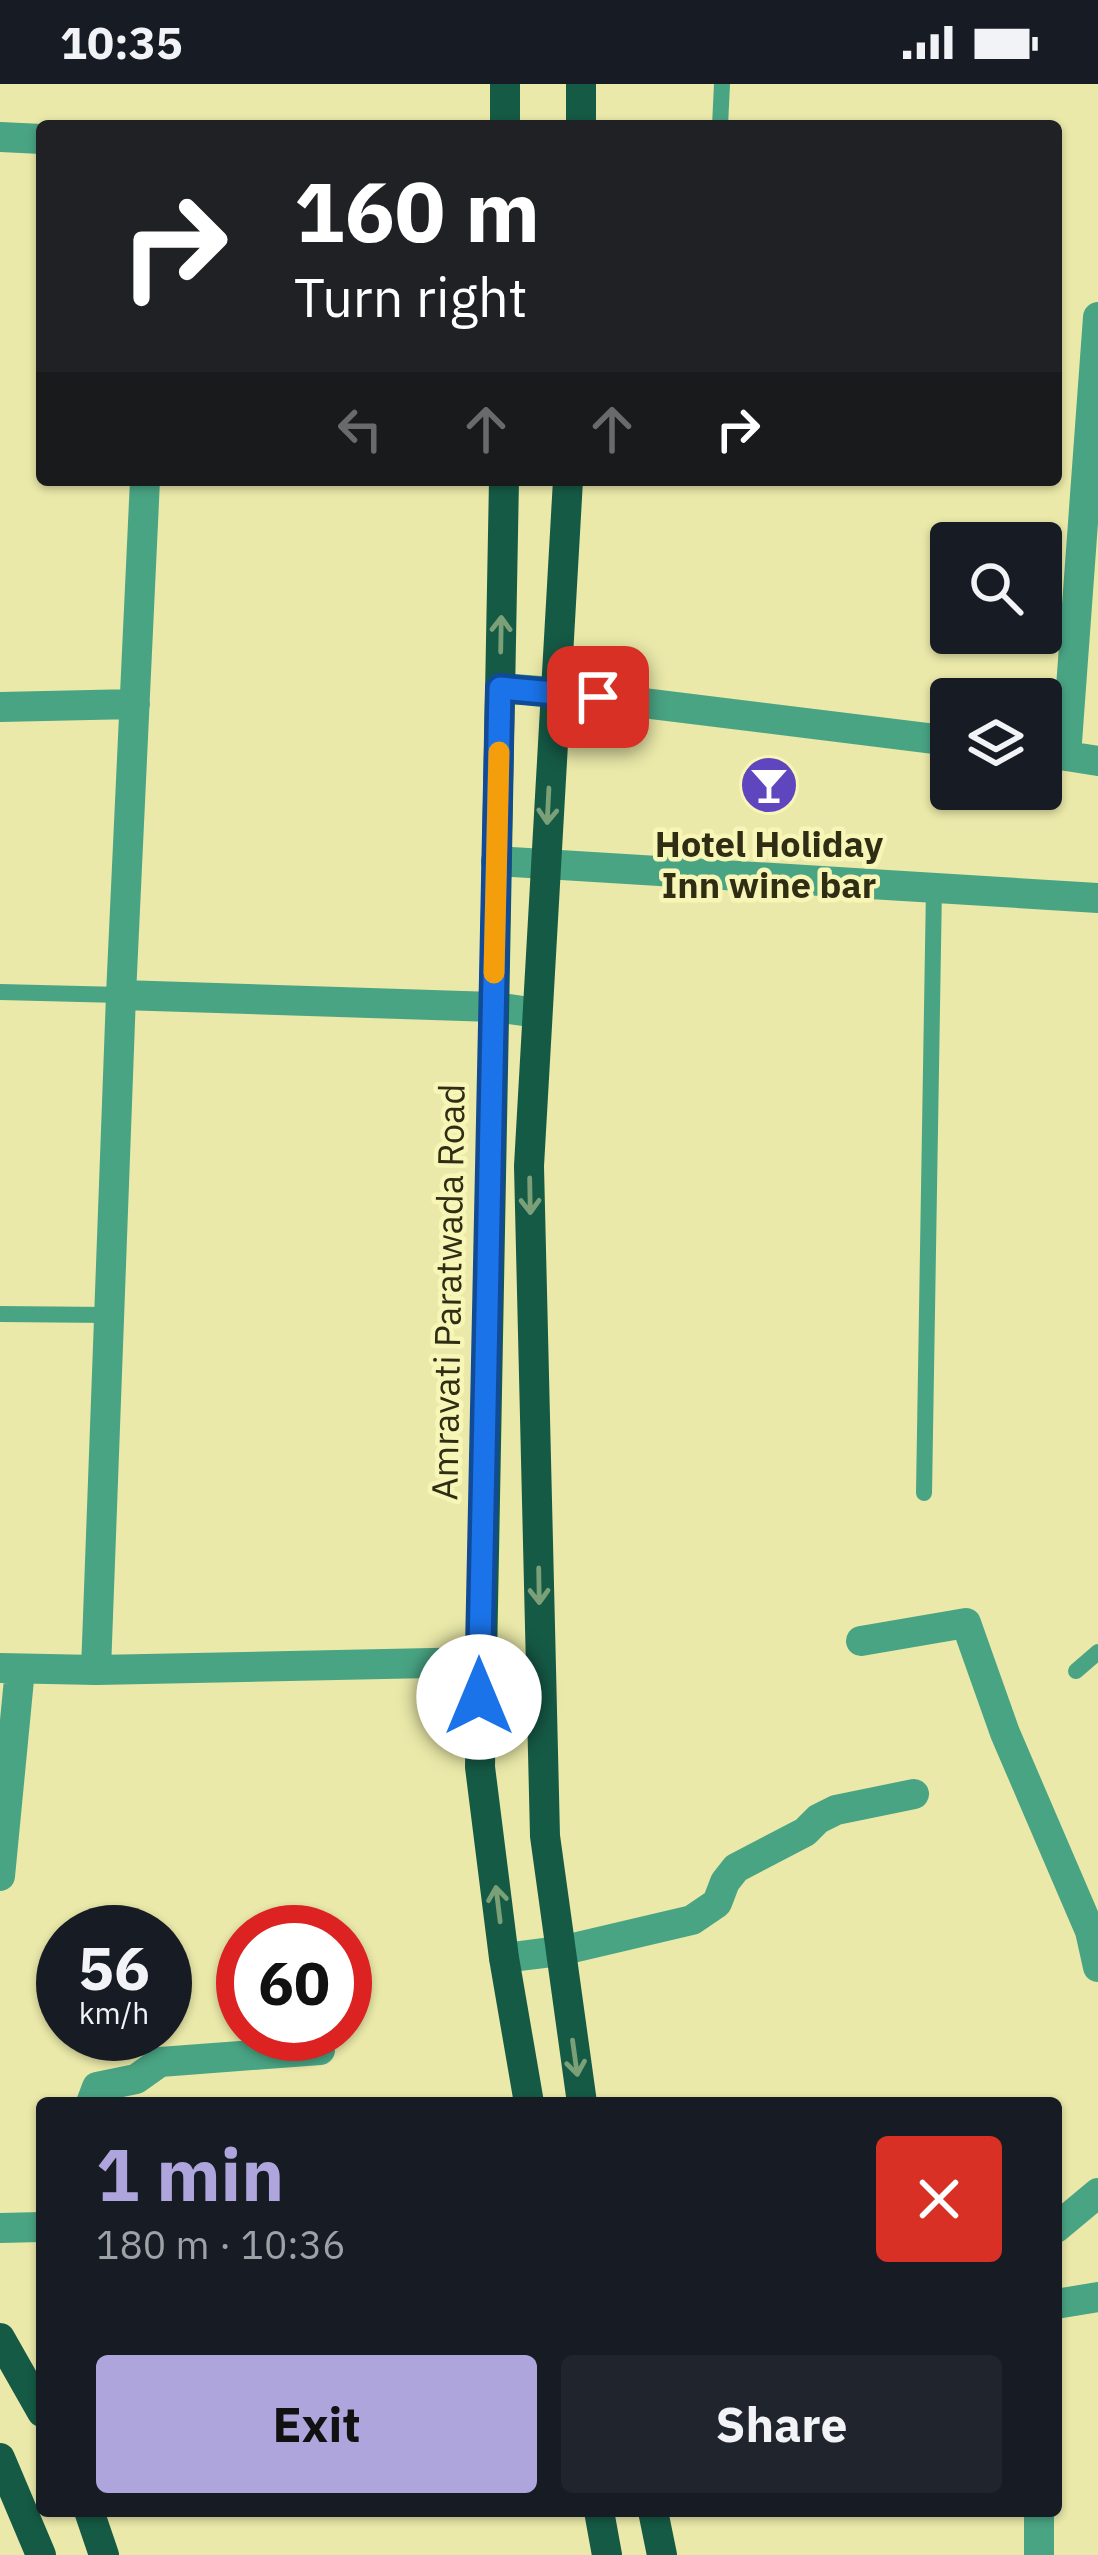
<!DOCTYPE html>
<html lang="en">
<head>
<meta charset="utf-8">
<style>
	:root { --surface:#171b24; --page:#20242c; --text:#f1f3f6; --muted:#9ea1a6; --accent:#afa5dd }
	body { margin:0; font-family:"IBM Plex Sans",sans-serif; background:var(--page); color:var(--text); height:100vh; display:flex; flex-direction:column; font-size:45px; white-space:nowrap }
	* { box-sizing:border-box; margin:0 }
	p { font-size:39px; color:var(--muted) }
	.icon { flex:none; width:66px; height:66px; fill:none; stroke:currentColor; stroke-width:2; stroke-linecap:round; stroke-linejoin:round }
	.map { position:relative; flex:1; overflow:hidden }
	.side { position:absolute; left:36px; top:2013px; width:1026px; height:420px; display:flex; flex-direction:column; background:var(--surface); border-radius:12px; box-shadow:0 3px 9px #0004 }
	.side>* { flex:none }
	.banner { position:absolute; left:36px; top:36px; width:1026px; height:366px; border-radius:12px; box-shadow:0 3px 9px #0004; background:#202124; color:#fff; overflow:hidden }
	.fabs { position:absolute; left:930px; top:438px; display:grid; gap:24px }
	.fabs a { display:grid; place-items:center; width:132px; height:132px; border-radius:12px; background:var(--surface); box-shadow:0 3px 9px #0004; font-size:60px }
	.speed { position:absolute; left:36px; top:1821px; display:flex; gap:24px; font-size:60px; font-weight:700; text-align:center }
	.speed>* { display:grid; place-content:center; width:156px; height:156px; border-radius:50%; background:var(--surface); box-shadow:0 3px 9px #0004; line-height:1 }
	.speed small { font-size:30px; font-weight:400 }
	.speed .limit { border:18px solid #d22; background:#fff; color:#111 }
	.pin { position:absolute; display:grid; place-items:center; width:102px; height:102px; color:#fff; margin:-51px; border-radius:24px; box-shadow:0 6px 18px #0006 }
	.me { position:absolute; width:132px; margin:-66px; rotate:0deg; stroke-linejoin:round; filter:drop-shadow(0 0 9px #0008) }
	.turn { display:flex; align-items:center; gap:42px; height:252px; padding:0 60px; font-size:54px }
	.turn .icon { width:156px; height:156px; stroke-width:2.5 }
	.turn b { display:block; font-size:84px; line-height:102px }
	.lanes { display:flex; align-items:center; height:114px; padding:0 60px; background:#0003; justify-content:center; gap:60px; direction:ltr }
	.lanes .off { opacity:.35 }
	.round { display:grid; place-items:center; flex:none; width:126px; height:126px; border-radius:12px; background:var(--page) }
	.headline { display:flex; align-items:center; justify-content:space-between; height:204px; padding:0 60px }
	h1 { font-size:72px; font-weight:700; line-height:90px; color:var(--accent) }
	.primary-button { display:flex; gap:24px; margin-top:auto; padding:24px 60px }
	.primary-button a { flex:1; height:138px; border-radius:12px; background:var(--accent); color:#111; font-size:48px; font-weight:700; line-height:138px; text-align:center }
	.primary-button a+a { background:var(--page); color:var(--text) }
	.status { display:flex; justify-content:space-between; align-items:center; height:84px; padding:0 60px; background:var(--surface); direction:ltr }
	.status svg { height:33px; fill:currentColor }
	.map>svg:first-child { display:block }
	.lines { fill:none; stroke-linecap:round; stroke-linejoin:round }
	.service { stroke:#49a484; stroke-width:16 }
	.minor { stroke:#49a484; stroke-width:30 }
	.primary { stroke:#155a45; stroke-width:30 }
	.oneway { stroke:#7ba078 }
	.route-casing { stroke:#114b97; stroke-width:30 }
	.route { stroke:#1a73e8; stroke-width:21 }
	.slow { stroke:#f59e0b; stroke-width:21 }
	.labels { text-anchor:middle; stroke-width:9; stroke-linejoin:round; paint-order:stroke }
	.poi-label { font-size:36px; font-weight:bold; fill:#2f2e15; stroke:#f7f6b6 }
	.street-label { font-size:36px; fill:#2f2e15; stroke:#f7f6b6 }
</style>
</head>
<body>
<div class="status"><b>10:35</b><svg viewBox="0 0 49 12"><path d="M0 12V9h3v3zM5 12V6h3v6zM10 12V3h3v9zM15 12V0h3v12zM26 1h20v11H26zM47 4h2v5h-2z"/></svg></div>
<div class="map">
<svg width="1098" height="2471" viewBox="0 0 1098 2471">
	<rect width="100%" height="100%" fill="#eae9a9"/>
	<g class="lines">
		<path class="service" d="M720 42 722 0
			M0 908 121 911
			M0 1230 109 1231
			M924 1409 934 803
			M1076 1587 1098 1568"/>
		<path class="minor" d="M0 53 42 55
			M500 604 554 608 951 657
			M0 623 135 620
			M1041 668 1098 677
			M1066 672 1098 233
			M496 777 1098 814
			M121 911 145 396
			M861 1557 966 1539 1005 1649 1090 1847 1098 1883
			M0 1584 96 1586 479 1578
			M96 1586 121 911 494 923 537 929
			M0 1792 20 1585
			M504 1874 560 1867 692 1836 717 1819 725 1798 736 1784 805 1748 818 1735 836 1726 914 1710
			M91 2019 97 2003 136 1995 160 1978 320 1966
			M0 2144 42 2143
			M1056 2144 1098 2109
			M1056 2220 1098 2213
			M1039 2427V2471"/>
		<path class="primary" d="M505 42V0
			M581 42V0
			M504 396 480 1683 504 1874 529 2019
			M568 396 529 1082 545 1752 582 2019
			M0 2254 42 2328
			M0 2374 41 2471
			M89 2427 104 2471
			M599 2427 607 2471
			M653 2427 662 2471"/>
	</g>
	<defs><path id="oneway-shaft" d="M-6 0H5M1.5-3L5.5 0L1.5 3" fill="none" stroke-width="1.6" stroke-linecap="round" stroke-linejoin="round" transform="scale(3)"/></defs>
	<g class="oneway">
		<use href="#oneway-shaft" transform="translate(501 550) rotate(-89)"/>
		<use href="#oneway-shaft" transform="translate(548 722) rotate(93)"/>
		<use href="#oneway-shaft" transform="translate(530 1112) rotate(89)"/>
		<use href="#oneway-shaft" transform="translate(539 1502) rotate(89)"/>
		<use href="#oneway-shaft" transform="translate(498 1820) rotate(-97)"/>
		<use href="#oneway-shaft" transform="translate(575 1974) rotate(82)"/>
	</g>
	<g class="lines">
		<defs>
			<path id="route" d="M479 1613 500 604 598 613"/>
		</defs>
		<use href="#route" class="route-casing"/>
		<use href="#route" class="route"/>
		<path class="slow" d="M494 889 499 668"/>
	</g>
	<defs>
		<symbol id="bar-disc" viewBox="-11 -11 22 22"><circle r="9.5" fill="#5f46bf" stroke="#f7f6b6"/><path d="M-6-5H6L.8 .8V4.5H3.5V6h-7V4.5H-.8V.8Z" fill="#fff"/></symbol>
	</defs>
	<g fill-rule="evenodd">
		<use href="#bar-disc" x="736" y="668" width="66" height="66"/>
	</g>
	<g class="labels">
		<g class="poi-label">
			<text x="769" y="773">Hotel Holiday<tspan x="769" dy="41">Inn wine bar</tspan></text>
		</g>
		<g class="street-label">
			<text transform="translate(448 1208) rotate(-89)" y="13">Amravati Paratwada Road</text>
		</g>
	</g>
</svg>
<div class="fabs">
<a><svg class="icon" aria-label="search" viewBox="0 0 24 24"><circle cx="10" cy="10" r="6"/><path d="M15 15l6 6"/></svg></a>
<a><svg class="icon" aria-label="layers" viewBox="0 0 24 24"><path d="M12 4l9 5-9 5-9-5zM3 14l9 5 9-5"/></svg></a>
</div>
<div class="speed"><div>56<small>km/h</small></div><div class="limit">60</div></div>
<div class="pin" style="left:598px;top:613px;background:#d93025"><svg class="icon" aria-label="arrive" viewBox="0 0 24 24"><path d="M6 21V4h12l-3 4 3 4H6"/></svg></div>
<svg class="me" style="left:479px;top:1613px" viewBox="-20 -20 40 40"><circle r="19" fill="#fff"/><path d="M0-13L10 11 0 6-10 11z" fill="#1a73e8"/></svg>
<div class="banner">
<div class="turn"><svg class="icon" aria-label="right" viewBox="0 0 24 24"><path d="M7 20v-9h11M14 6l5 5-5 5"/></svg><div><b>160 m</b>Turn right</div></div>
<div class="lanes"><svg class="icon off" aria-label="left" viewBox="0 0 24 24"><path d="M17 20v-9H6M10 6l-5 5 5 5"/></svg><svg class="icon off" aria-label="ahead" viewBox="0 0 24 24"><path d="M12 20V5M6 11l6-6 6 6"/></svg><svg class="icon off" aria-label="ahead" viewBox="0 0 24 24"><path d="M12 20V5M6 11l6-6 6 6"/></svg><svg class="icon" aria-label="right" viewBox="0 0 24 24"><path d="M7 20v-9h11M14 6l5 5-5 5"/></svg></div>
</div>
<section class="side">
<div class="headline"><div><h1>1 min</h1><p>180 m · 10:36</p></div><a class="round" style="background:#d93025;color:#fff"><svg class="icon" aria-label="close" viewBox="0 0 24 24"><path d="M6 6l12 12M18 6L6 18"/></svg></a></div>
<div class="primary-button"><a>Exit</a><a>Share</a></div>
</section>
</div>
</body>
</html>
